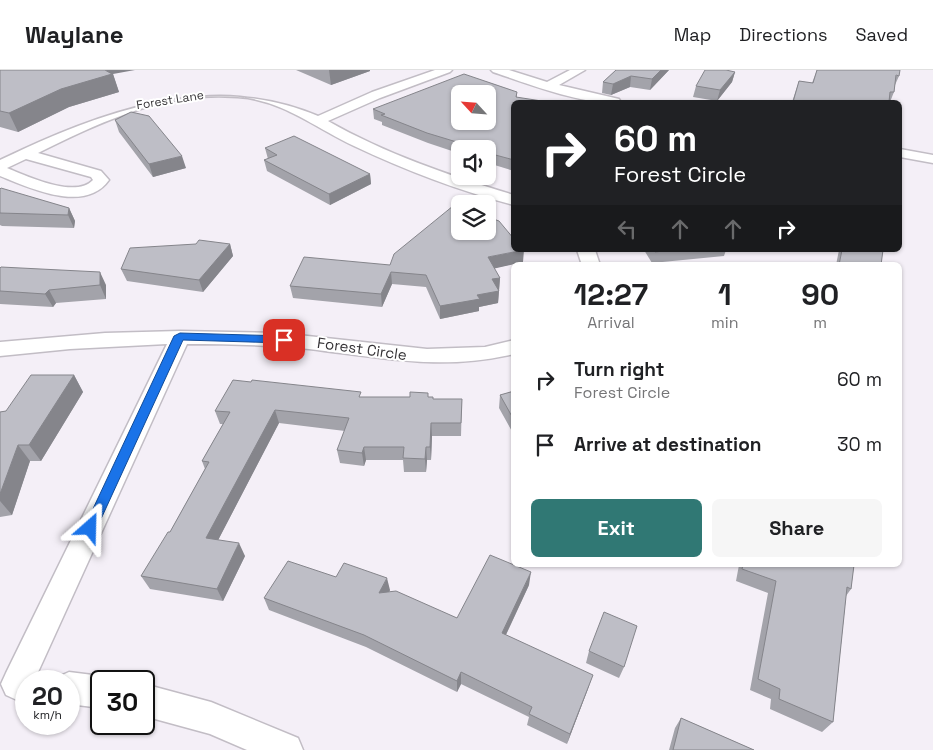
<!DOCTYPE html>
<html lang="en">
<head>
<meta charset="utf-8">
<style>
	:root { --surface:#fff; --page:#f6f6f6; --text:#202124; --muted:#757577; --line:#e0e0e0; --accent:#307874 }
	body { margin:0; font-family:"Space Grotesk",sans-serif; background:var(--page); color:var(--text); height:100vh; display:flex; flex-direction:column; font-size:19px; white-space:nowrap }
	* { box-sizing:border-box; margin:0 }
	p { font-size:16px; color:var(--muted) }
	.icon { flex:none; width:28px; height:28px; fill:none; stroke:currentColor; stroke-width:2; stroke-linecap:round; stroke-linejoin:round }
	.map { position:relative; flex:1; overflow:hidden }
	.side { position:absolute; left:511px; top:192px; width:391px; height:305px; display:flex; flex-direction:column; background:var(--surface); border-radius:8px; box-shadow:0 1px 4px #0004 }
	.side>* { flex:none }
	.top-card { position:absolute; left:511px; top:30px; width:391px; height:152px; border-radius:8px; box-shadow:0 1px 4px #0004; background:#202124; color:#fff; overflow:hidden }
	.needle { width:32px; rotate:296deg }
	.fabs { position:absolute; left:451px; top:15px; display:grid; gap:10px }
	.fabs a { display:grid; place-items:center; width:45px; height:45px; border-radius:8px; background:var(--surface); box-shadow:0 1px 4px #0004; font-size:25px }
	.speed { position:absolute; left:15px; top:600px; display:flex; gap:10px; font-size:25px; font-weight:700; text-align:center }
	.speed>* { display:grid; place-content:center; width:65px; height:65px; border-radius:50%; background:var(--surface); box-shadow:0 1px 4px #0004; line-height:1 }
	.speed small { font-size:12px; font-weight:400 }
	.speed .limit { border:2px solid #111; border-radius:8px; background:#fff; color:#111 }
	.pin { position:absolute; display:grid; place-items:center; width:42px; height:42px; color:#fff; margin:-21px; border-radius:10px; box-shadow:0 2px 8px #0006 }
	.me { position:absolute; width:55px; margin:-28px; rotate:25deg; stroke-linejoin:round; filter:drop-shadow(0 0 4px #0008) }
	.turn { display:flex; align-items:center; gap:18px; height:105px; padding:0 20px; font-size:22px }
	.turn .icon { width:65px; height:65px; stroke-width:2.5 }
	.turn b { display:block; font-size:35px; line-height:42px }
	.lanes { display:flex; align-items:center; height:48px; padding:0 20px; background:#0003; justify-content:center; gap:25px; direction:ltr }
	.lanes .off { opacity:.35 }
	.eta { display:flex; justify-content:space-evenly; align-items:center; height:85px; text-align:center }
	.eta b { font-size:30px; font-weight:600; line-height:35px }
	.primary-button { display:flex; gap:10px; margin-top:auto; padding:10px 20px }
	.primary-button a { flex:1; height:58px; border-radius:8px; background:var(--accent); color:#fff; font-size:20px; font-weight:600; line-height:58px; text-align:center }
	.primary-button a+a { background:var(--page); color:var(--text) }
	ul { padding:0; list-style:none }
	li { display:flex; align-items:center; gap:15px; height:65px; padding:0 20px }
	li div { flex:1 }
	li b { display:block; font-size:19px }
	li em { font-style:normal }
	header { display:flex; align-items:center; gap:30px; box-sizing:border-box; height:70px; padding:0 25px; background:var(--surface); border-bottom:1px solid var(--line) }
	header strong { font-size:24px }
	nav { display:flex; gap:28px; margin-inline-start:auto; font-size:18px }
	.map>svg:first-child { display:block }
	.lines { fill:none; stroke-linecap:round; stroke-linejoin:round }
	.street-casing { stroke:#c2bdc5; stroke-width:3 }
	.street { fill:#fff; fill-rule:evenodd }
	.wall { fill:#a3a3aa }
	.shaded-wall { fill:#85858b }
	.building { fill:#bebec6; stroke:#85858b; fill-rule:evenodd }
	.route { fill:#1a73e8; stroke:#114b97 }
	.labels { text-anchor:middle; stroke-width:4; stroke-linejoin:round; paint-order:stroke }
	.far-street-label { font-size:12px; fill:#353336; stroke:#fff }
	.street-label { font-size:15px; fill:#353336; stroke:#fff }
</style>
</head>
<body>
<header>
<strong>Waylane</strong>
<nav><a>Map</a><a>Directions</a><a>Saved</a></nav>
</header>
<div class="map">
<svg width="933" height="680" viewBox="0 0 933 680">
	<rect width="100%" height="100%" fill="#f4eff7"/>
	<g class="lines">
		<defs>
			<path id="street" d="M435 0H452L450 2 380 28 328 51C386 84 450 106 514 125V135C459 121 405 100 354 76 316 58 283 31 240 27 167 20 101 52 38 83L101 101 109 110C85 144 30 118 0 106V90C100 42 210 0 318 46L372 22ZM26 89 91 107 93 110C75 129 27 106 7 98Z
				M491 0H509L547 12 570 0H585L559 15 619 29 621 32C588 37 526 13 493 2Z
				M900 79 933 85V93L900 87Z
				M577 180H595L600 195H582Z
				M180 261 280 263 427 279 485 277 514 270V284C439 301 383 288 309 279 269 275 228 274 187 274L34 611H26V626L17 630 6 625 1 614 6 603 167 274 70 279 0 286V272L105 263Z
				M69 602 101 606 112 611H101V638L69 634V611H56L58 607Z
				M144 614 211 632 298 668 303 680H247L210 664 144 646Z"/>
		</defs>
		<use href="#street" class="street-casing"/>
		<use href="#street" class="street"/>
	</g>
	<path class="wall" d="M0 0 113 4 119 22 69 37 18 62 0 57Z
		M296 0H370V1L331 15Z
		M616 0H669L650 20 630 17 611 25 602 23 603 12Z
		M817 0 899 6 895 15 894 22 890 32H792L799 11 812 13Z
		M735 2 732 12 717 31 693 27 696 16Z
		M517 22V27L514 32V101L488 93V79H460V85H458V83L428 73 382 55V52L374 49 373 39Z
		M115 50 186 98 153 107 119 62Z
		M265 78 370 104 371 114 330 135 267 101 264 90 268 89Z
		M0 119 69 138 75 151 74 158 2 156 0 155Z
		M230 174 233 186 203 222 127 211 121 199Z
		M644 180H726L724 186 652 193Z
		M839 180H883L881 195H836Z
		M523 192 494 198 500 208 498 233 479 237V241L440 249 426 217 392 214 382 237 293 228 290 216 390 195Z
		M0 198 106 215V229L56 233 53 237 0 234Z
		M74 305 83 322 41 391H30L12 445 0 447V342L6 341Z
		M514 321V365L499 338 500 325Z
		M361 327H428L433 329H462L461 366H432L431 390H427L426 402H404L403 390H366L364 396 340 393 337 380 345 361 279 353 218 470 245 486 223 531 150 519 141 506 170 462 205 399 202 391 223 354H220L215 341Z
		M739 495H854L851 519 846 526 833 652 822 662 770 639 771 629 750 620 768 523 736 511Z
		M336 507 390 520 389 522 457 548 529 515 506 565 589 616 567 674 527 655 529 647 461 614 457 622 366 577 269 540 264 528Z
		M589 581 624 597 619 608 586 593Z
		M681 648 754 680H669L675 658Z"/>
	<path class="shaded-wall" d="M90 0H135L113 4 119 22 69 37 18 62 9 43Z
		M329 0H370V1L331 15Z
		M661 0H669L650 20 652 9Z
		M735 2 732 12 717 31 720 20Z
		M631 6 630 17 611 25 613 14Z
		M182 86 186 98 153 107 149 94Z
		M370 104 371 114 330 135 329 124Z
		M69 138 75 151 74 158 68 145Z
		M230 174 233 186 203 222 199 210Z
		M524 180 523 192 488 200V187Z
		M100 202 106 215V229L100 215Z
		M391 202 392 214 382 237 381 224Z
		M500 208 499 220 492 222V209Z
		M49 220 56 233 53 237 45 224Z
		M499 221 498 233 479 237V241L440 249V236L477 225Z
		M74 305 83 322 41 391 29 375Z
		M275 340 279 353 213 480 206 468Z
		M431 353 432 366 431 390 430 377Z
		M18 375 30 391 12 445 0 431V424Z
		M364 377 366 390 364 396 362 383Z
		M426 377 427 390 426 402 425 389Z
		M239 473 245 486 223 531 217 519Z
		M531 502 529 515 501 575 502 563Z
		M387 508 390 520 382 536 379 523Z
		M461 602V614L457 622V611Z
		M593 605 589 616 567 674 570 664Z"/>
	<path class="building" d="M0 0H105L112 4 61 19 9 43 0 41Z
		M616 0H661L652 9 631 6 613 14 603 12Z
		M705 0H726L735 2 720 20 696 16Z
		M817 0H900L899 6 896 5 894 22H890L889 32H793L799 11 813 13Z
		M464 4 517 22 516 27 548 32H514V90L488 83V79H474L458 74 460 73 427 63 381 45 385 44 373 39ZM460 24H488V51H460Z
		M131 42 149 46 182 86 149 94 115 50Z
		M294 66 370 104 329 124 264 90 277 85 265 78Z
		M1 118 69 138 68 145 0 143V119Z
		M453 136 460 138V161H488V147L499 151 514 169V180H524L488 187 500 208 492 209 499 221 477 225 480 229 440 236 426 205 391 202 381 224 290 216 304 187 390 195 394 184Z
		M199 170 230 174 199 210 121 199 130 178 196 174Z
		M654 180H672L655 182Z
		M842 180H883L881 195H839Z
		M1 197 100 202V215L49 220 45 224 0 221V198Z
		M31 305H74L29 375H18L0 424V342L6 341Z
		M233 310 251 312 252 310 361 322 359 327H410V322L428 323V327H433V329H462L461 353H431L430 377H426L425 389 403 388 404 377H364L362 383 337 380 349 348 275 340 206 468 239 473 217 519 141 506 168 462H170L209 392 202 391 230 342 215 341Z
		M514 321V350L500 325Z
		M490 485 531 502 502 563 593 605 570 664 529 644 532 637 461 602 457 611 364 565 264 528 288 491 336 507 344 493 387 508 379 523 396 521 457 548Z
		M743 495H854L851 519 847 517 833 652 779 629 780 619 758 609 776 511 742 499Z
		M604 542 637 556 624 597 589 581Z
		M681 648 754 680H673Z"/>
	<path class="route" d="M180 263 284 266 289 270 284 273 183 270 95 462 90 463 86 462 84 458 174 266Z"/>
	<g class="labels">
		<g class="far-street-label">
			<text transform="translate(170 30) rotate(-9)" y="4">Forest Lane</text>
		</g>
		<g class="street-label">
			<text transform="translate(362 279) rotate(8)" y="5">Forest Circle</text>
		</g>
	</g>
</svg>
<div class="fabs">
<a><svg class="needle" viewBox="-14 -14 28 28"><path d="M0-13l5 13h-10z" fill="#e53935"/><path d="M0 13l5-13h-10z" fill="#757577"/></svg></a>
<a><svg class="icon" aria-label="sound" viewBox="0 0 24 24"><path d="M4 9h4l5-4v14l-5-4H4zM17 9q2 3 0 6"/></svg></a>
<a><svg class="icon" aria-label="layers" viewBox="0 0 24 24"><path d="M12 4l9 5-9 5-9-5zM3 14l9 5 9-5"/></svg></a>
</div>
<div class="speed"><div>20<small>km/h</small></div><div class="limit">30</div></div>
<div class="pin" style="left:284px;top:270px;background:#d93025"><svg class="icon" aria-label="arrive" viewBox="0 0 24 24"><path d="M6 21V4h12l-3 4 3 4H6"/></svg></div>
<svg class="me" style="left:90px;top:458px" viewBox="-20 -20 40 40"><path d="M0-17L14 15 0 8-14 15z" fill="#1a73e8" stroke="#fff" stroke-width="4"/></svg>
<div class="top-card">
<div class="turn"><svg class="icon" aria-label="right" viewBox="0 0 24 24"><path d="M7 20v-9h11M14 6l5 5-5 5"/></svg><div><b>60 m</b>Forest Circle</div></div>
<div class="lanes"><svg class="icon off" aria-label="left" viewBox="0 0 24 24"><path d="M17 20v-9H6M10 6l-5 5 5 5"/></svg><svg class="icon off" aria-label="ahead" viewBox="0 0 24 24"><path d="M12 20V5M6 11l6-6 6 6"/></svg><svg class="icon off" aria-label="ahead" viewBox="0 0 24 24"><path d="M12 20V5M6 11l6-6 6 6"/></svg><svg class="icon" aria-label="right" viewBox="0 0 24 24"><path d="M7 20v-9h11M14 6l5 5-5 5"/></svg></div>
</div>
<section class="side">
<div class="eta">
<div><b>12:27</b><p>Arrival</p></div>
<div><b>1</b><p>min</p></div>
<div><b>90</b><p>m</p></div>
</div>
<ul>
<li><svg class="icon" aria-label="right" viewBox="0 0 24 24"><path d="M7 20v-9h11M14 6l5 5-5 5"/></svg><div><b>Turn right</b><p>Forest Circle</p></div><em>60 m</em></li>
<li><svg class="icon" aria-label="arrive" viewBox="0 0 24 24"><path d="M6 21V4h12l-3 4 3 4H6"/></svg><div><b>Arrive at destination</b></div><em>30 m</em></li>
</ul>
<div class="primary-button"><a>Exit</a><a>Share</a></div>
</section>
</div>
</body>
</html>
